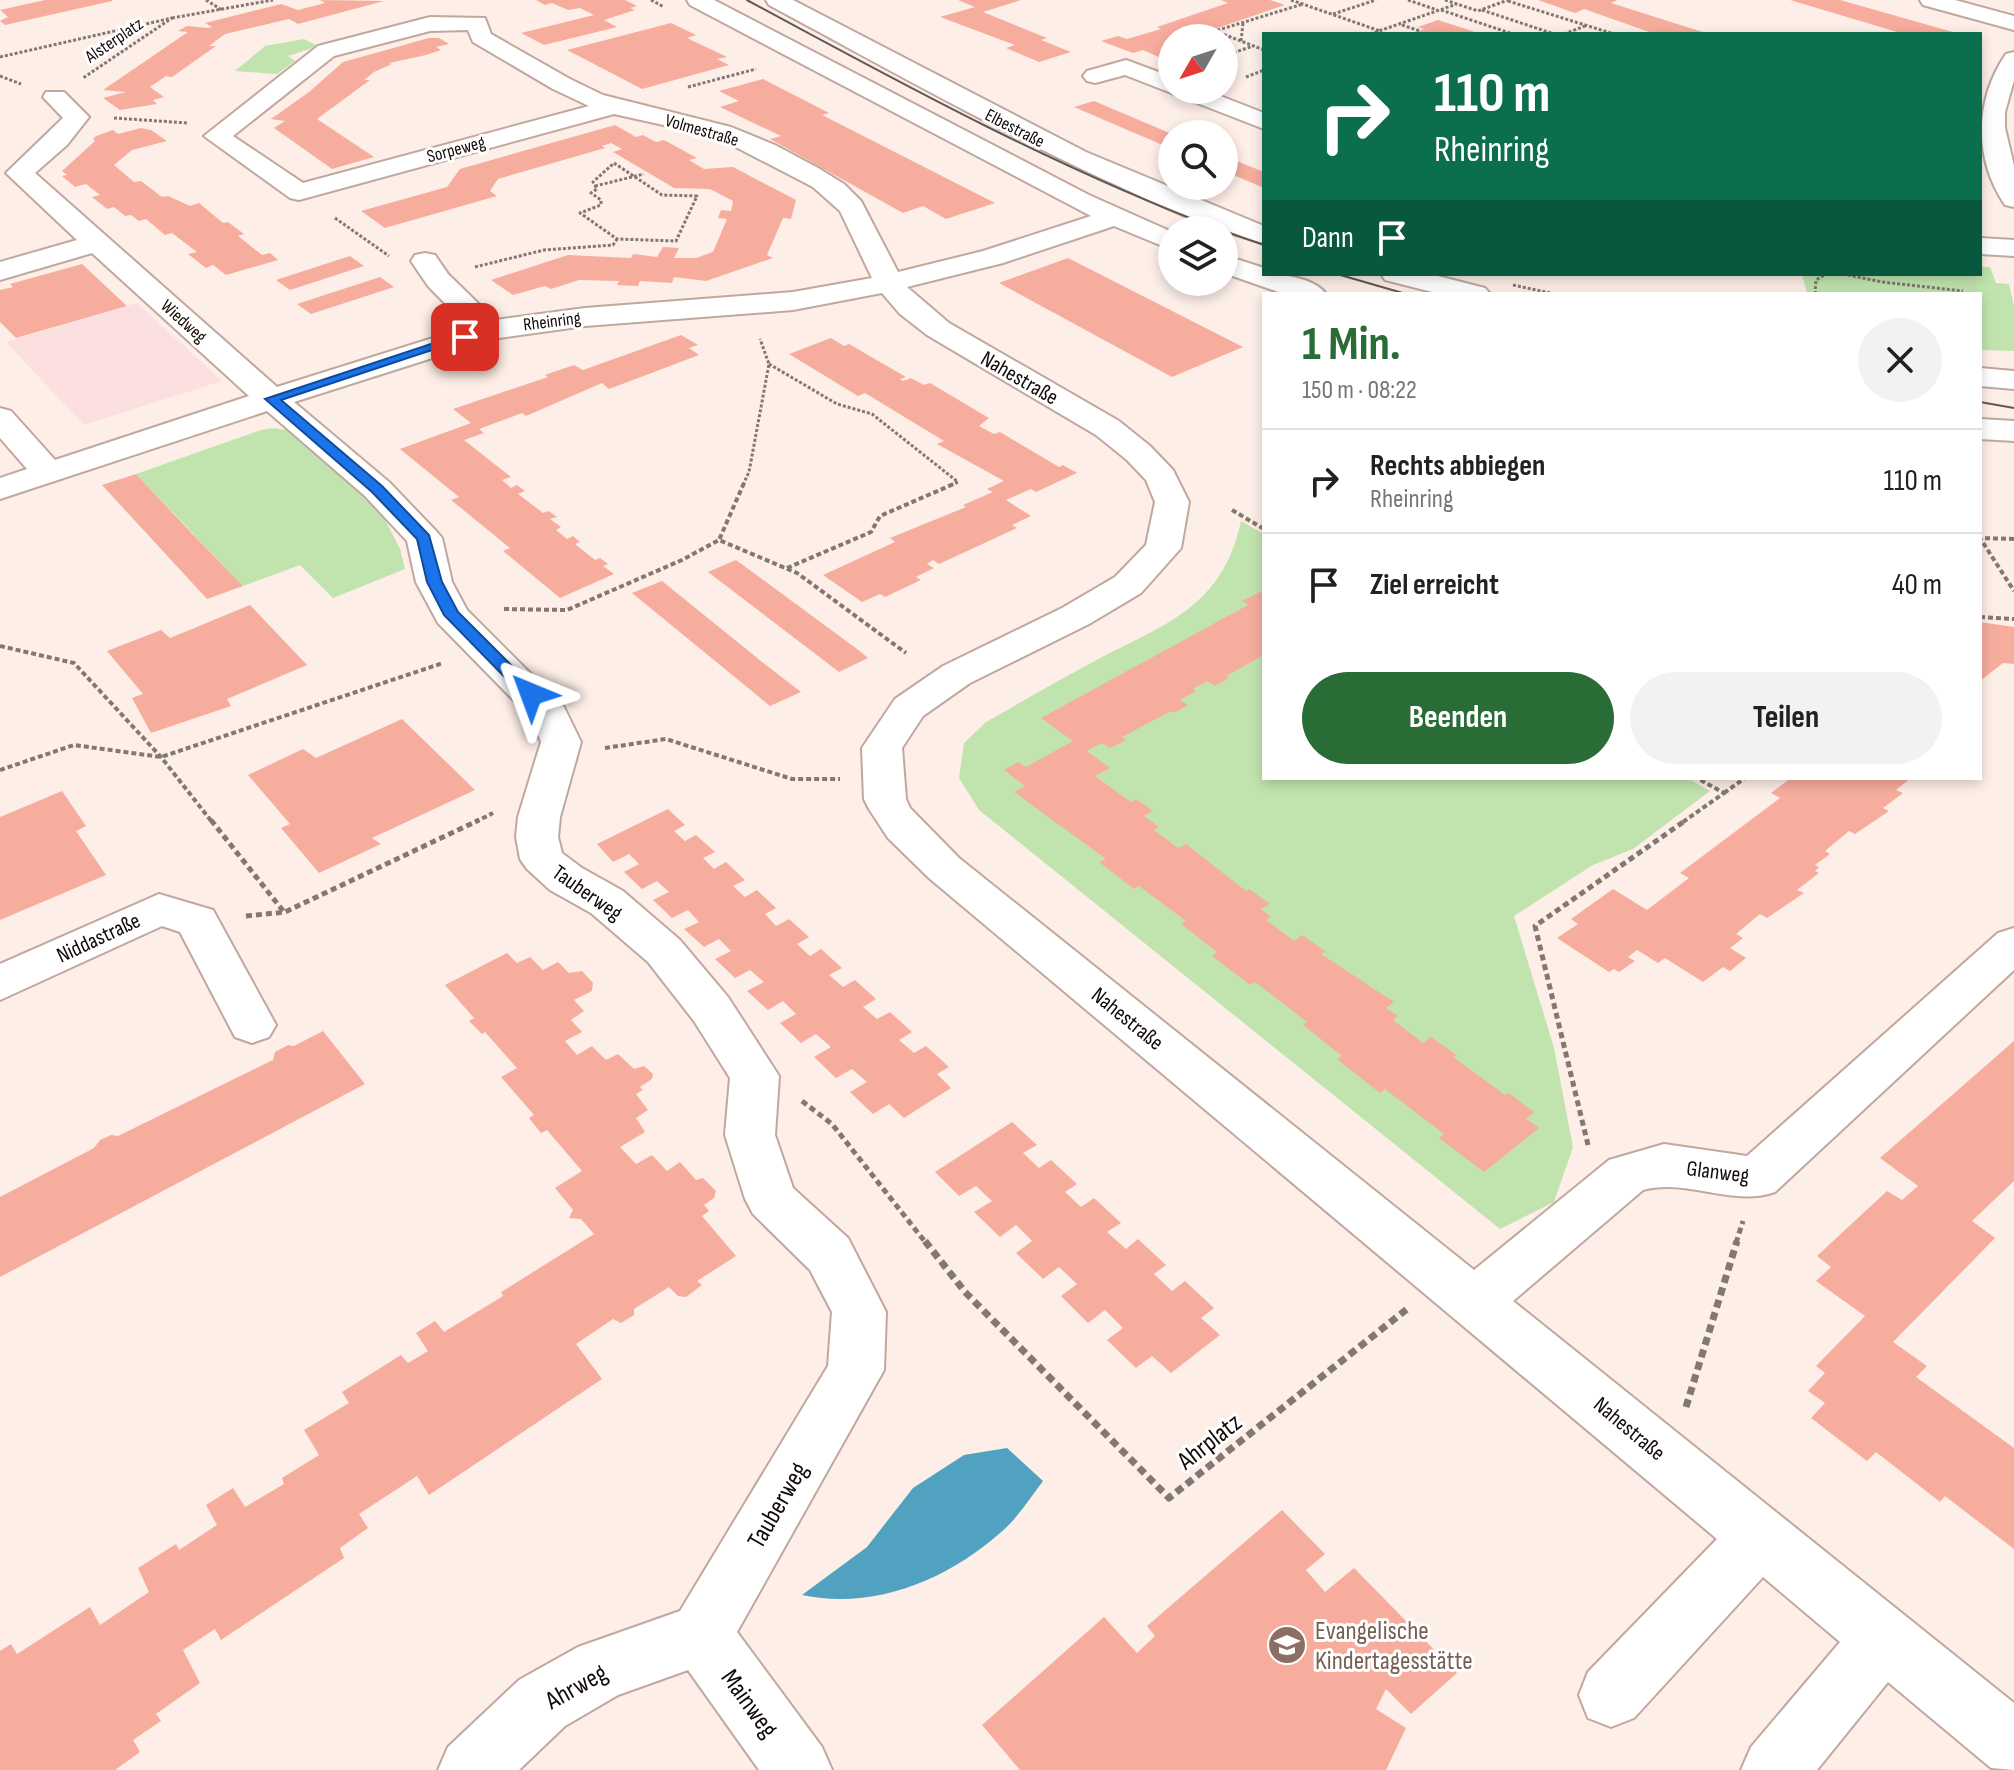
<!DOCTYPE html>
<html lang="de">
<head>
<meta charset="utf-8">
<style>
	:root { --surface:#fff; --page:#f2f2f2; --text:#202124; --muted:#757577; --line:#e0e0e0; --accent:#2a6c36 }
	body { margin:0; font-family:"Sofia Sans Condensed",sans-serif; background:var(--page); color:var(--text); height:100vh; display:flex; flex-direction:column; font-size:30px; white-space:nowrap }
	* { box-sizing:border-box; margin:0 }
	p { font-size:26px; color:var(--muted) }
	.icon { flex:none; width:44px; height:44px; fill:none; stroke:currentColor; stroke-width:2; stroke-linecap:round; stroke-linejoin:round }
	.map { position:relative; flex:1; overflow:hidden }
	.panel { position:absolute; left:1262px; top:292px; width:720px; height:488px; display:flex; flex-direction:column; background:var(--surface); border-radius:0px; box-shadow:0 4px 12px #0003 }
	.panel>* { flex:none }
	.banner { position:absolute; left:1262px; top:32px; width:720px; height:244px; border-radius:0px; box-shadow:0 4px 12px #0003; background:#0b6e4f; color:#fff; overflow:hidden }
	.needle { width:52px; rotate:231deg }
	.fabs { position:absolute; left:1158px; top:24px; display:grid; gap:16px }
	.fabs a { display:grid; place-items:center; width:80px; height:80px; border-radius:50%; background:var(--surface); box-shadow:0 4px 12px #0003; font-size:40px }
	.pin { position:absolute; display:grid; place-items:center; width:68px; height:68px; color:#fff; margin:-34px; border-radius:16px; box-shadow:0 4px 12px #0006 }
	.me { position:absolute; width:88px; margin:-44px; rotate:316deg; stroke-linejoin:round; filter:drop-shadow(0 0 6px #0008) }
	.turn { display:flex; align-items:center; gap:28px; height:168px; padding:0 40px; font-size:36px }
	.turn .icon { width:104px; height:104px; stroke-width:2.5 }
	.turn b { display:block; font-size:56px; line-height:68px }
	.then { display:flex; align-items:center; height:76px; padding:0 40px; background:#0003; gap:16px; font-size:30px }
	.round { display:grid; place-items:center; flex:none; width:84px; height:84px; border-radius:42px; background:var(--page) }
	.headline { display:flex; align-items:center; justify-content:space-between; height:136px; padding:0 40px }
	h1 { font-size:48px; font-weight:700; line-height:60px; color:var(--accent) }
	.cta { display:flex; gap:16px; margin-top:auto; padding:16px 40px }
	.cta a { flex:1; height:92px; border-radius:48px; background:var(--accent); color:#fff; font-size:32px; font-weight:700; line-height:92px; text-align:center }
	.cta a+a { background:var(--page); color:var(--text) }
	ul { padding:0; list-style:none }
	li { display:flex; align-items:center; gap:24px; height:104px; padding:0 40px; border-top:2px solid var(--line) }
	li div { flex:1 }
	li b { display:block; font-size:30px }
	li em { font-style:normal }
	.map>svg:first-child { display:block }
	.education { fill:#fbe0df }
	.green { fill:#c1e4ae }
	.water { fill:#51a1c0 }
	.building { fill:#f7ad9e }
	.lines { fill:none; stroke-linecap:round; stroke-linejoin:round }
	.minor-casing { stroke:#c0a89e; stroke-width:4 }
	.path-far3 { stroke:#827772; stroke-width:3; stroke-dasharray:3 2; stroke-linecap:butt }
	.path-far2 { stroke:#827772; stroke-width:4; stroke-dasharray:5 3; stroke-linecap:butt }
	.path-far1 { stroke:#827772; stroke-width:5; stroke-dasharray:6 4; stroke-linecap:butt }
	.path { stroke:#827772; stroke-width:7; stroke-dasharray:8 5; stroke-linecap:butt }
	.minor { fill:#fff; fill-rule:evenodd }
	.tram { stroke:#625854; stroke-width:2 }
	.route { fill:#1a73e8; stroke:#114b97; stroke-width:2 }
	.labels { text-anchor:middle; stroke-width:6; stroke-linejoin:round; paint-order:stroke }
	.far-street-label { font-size:18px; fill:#110a07; stroke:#fff }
	.street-label { font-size:22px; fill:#110a07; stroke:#fff }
	.near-street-label { font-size:26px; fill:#110a07; stroke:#fff }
	.near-education-label { font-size:26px; fill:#785e54; stroke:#fff; text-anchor:start }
</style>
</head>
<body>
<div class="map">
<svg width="2014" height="1770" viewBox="0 0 2014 1770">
	<rect width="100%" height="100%" fill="#fdeee7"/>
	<path class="education" d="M137 303 222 381 84 425 6 342Z"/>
	<path class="green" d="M304 39 318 46 288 56 295 61 277 74 235 71 265 46Z
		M1980 267H1990L1996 283 2009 284 2014 306V351L1980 350V294H1807L1802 274H1980Z
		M274 428 297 432 375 500 400 549 405 569 333 598 300 565 243 586 136 474 261 430Z
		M1241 521 1264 534V778H1687L1710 791 1633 849 1593 865 1514 916 1554 1048 1573 1147 1554 1202 1500 1229 979 810 959 778 964 743 986 722C1021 702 1057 681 1093 662 1164 624 1222 609 1241 521Z"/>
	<path class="water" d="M1007 1448 1043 1481C1030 1498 1017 1519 1000 1533 945 1581 874 1610 802 1595L867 1547 913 1488 964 1455Z"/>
	<path class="building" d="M45 0H112V1L5 25 0 21 8 17 0 10Z
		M320 0 384 1 298 24 289 19 225 34 209 46H216L172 77 166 76 150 87 164 97 153 100 157 104 120 110 103 98 126 92 103 90 188 32 178 31 187 26 208 28 212 27 205 23 281 4 298 10 325 3Z
		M536 0H625L637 6 630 8 635 10 604 20 617 27 544 45 521 33 594 15 580 8 568 10 552 3 545 5Z
		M958 0H1021L983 12 1047 38 1041 40 1071 52 1039 62 1006 48 1015 45 940 17 975 7Z
		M1221 0H1270L1285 5 1188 38H1172V63L1143 50 1133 53 1101 41 1118 36 1127 39 1161 29 1157 27 1228 3Z
		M1538 0H1617L1611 3 1709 34H1655L1584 9 1575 13Z
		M1790 0H1840L1960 34 1897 32Z
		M1438 20 1478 33V34H1412L1424 29 1418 27Z
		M671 23 696 35 687 38 727 57 717 59 729 65 642 89 567 50Z
		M429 38H439L449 44 436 47 441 50 426 55 389 63 392 64 374 72 364 80H370L317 119 374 157 332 169 274 128 285 121 271 119 309 92 343 62Z
		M763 79 829 113 822 115 995 203 946 219 923 206 903 213 770 139 781 136 720 107 739 101 719 91Z
		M1094 101 1172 134V149L1074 107Z
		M615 125 636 137 643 135 656 142 664 140 697 158 689 160 704 169 733 167 796 200 791 219 783 218 767 255 773 258 706 281 674 277 672 283 640 281 638 286 617 285 619 281 579 280 551 289 545 286 513 295 491 280 568 255 631 258 633 254 657 257 663 247 679 248 674 258H696L713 252 727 219 718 218 721 210 731 211 733 201 710 189 674 188 613 152 622 149 611 143 602 146 605 148 498 179 490 191 497 196 385 228 361 211 447 187 460 169Z
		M141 128 151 130 167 141 132 150 114 165 134 182 141 181 162 197 168 196 190 206 199 203 223 223 228 222 244 234 238 236 262 255 270 253 278 260 226 275 213 265 206 268 188 254 197 252 172 233 165 235 146 219 139 221 131 215 125 216 114 207 107 209 92 197 100 195 86 184 75 187 62 176 67 175 62 171 95 141 93 139 96 136 113 130 118 134Z
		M1224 156 1264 172V188L1224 171Z
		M350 256 364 266 290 290 276 280Z
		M1068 258 1243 347 1172 377 999 283Z
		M82 264 127 306 16 338 0 322V290L13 287 10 284Z
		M380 277 394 287 311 314 297 304Z
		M681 335 698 345 689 348 699 355 609 389 602 383 526 416 522 413 479 429 484 433 464 440 511 477 502 480 511 488 517 485 525 491 518 494 543 513 549 511 557 517 550 519 561 527 556 530 567 539 573 536 580 542 575 544 595 560 600 558 608 564 603 566 614 574 560 598 503 551 510 548 451 500 459 497 400 449 471 423 453 409 548 377 545 375 574 365 583 370Z
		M831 338 844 346 849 344 906 377 900 379 903 381 911 378 924 385 930 383 989 418 979 426 994 434 1000 432 1059 467 1063 465 1077 473 1036 492 1031 489 1006 500 1031 516 1012 525 1017 528 939 564 933 560 927 564 934 568 916 577 921 580 885 597 880 594 862 602 823 575 895 542 890 538 966 507 963 505 993 492 987 489 1004 481 937 444 944 441 865 393 858 396 789 354Z
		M136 474 183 524 243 586 207 599 102 485Z
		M736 560 857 649 868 658 839 672 708 572Z
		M662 581 766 665 801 692 770 706 632 593Z
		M1264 590V655L1226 676 1229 678 1215 686 1207 681 1193 689 1196 691 1180 700 1188 705 1174 713 1171 711 1122 737 1126 740 1110 748 1102 743 1087 751 1110 768 1095 776 1131 802 1136 799 1153 811 1144 816 1159 827 1154 830 1178 848 1186 844 1246 891 1249 889 1270 904 1261 909 1271 917 1266 920 1294 941 1302 935 1325 951 1321 954 1394 1002 1386 1008 1398 1016 1393 1020 1423 1043 1431 1037 1457 1055 1453 1057 1505 1095 1509 1093 1534 1112 1526 1119 1539 1128 1484 1172 1439 1138 1444 1134 1385 1089 1380 1093 1337 1059 1342 1056 1303 1025 1307 1022 1255 982 1250 985 1212 956 1217 952 1181 924 1186 921 1139 886 1134 889 1099 862 1106 859 1014 792 1025 786 1004 770 1018 762 1026 767 1073 741 1041 718 1248 605 1242 601Z
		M250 605 307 665 227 699 231 706 151 733 132 698 143 694 107 651 161 630 170 638Z
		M1980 622 2014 627V664L2003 663 1980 681Z
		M402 719 475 790 372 838 381 844 319 873 281 828 290 824 248 775 303 749 316 758Z
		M1791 778H1911L1896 790 1903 793 1883 808 1889 811 1855 834 1849 831 1825 851 1830 854 1815 865 1819 867 1815 871 1819 873 1797 890 1804 893 1767 918 1760 914 1736 934 1743 938 1730 948 1746 958 1730 971 1723 967 1703 982 1665 958 1658 963 1637 950 1628 957 1635 961 1619 972 1614 969 1609 972 1557 938 1578 924 1571 919 1613 889 1647 910 1689 878 1680 873 1780 798 1771 793Z
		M62 791 86 826 76 831 106 875 0 920V817Z
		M668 809 685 825 674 831 685 841 696 835 715 852 703 858 714 869 726 862 745 880 733 886 745 897 757 890 776 908 765 914 776 926 789 919 809 937 797 944 810 956 821 949 842 968 829 975 843 987 855 980 876 999 863 1007 877 1019 890 1012 912 1032 899 1040 914 1053 926 1046 949 1067 937 1074 951 1088 904 1118 889 1104 873 1114 850 1092 867 1082 852 1069 836 1078 814 1057 831 1047 816 1034 801 1043 780 1023 796 1014 783 1001 768 1010 747 991 764 982 750 970 735 978 715 959 731 951 719 939 704 947 684 929 699 922 688 910 672 918 653 900 669 892 657 881 642 889 624 872 639 864 629 854 613 862 597 844Z
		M507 953 517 963 530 957 543 970 558 962 569 973 582 971 593 983 592 991 574 1000 584 1011 571 1020 582 1032 565 1041 577 1055 592 1046 606 1060 618 1054 634 1069 644 1066 653 1074 652 1079 640 1087 643 1090 636 1094 648 1110 636 1118 645 1132 620 1147 636 1164 652 1155 667 1171 680 1162 696 1180 703 1178 716 1191 714 1198 704 1205 709 1211 702 1216 736 1256 697 1281 702 1285 686 1297 678 1296 669 1287 634 1309V1315L621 1323 613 1319 576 1344 602 1379 429 1495 417 1476 359 1514 368 1528 340 1548 344 1558 221 1640 215 1629 183 1650 200 1683 156 1714 161 1721 133 1740 140 1752 115 1770H0V1651L11 1644 17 1654 90 1607 100 1625 149 1592 138 1568 176 1544 179 1550 217 1525 206 1505 233 1488 245 1507 284 1484 282 1478 319 1455 304 1430 349 1403 342 1392 401 1355 408 1363 428 1351 416 1333 435 1321 444 1332 503 1296 501 1292 594 1234 581 1219 569 1218 573 1210 555 1188 582 1171 547 1130 541 1133 529 1118 534 1115 501 1077 517 1068 485 1032 482 1034 469 1021 474 1018 445 985Z
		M323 1031 365 1084 0 1277V1197L94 1148 100 1140 111 1135 118 1136 273 1060 275 1052 288 1045 294 1046Z
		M2014 1041V1181L1972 1221 1995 1238 1893 1342 1927 1366 1916 1377 2014 1448V1549L1945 1496 1940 1502 1876 1452 1867 1461 1811 1418 1825 1403 1808 1391 1825 1373 1816 1366 1865 1316 1816 1281 1831 1267 1817 1256 1887 1191 1902 1200 1918 1186 1880 1158Z
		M1012 1122 1037 1145 1023 1153 1039 1168 1051 1160 1077 1184 1065 1192 1081 1207 1094 1198 1121 1223 1107 1232 1126 1249 1138 1239 1166 1265 1154 1274 1172 1291 1185 1281 1214 1308 1201 1318 1220 1335 1171 1373 1152 1356 1136 1368 1107 1340 1123 1328 1105 1310 1088 1323 1061 1296 1077 1284 1059 1267 1043 1279 1016 1253 1032 1241 1016 1225 1000 1237 974 1212 992 1201 976 1186 959 1196 935 1172Z
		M1282 1510 1325 1554 1306 1570 1325 1592 1354 1568 1457 1673 1411 1714 1386 1689 1376 1709 1406 1728 1386 1770H1020L982 1725 1104 1617 1137 1653 1155 1636 1147 1626Z"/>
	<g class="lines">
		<defs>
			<path id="minor" d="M687 0H714L1089 195 1172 232V250L1114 226 1003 263 907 287 949 323 1119 421 1150 446 1173 470 1189 502 1181 548 1141 593 1089 624 970 683 923 716 902 748 906 799 910 808 959 858 1474 1270 1609 1160 1664 1144 1747 1156 1998 933 2014 928V970L1775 1192C1732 1207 1687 1178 1643 1190L1513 1301 2014 1703V1770L1991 1768 1888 1682 1817 1770H1741L1751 1747 1840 1642 1763 1577 1634 1718 1611 1727 1588 1718 1579 1695 1588 1672 1717 1539 929 878 888 838 869 809 864 799 862 748 895 699 943 666 1062 608 1115 577 1146 545 1155 502 1146 480 1127 460 1096 435 927 335 900 314 882 293 793 310 585 326 492 339 294 402 389 482 436 531 442 538 452 582 467 610 564 707 581 742 560 817 558 837 562 853 582 868 623 891 680 940 728 997 779 1076 775 1135 793 1188 848 1238 886 1312 884 1370 737 1632 822 1747 832 1770H759L688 1670 618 1695 565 1726 519 1770H438L448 1747 519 1680 578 1647 680 1611 828 1366 832 1312 810 1270 753 1214 745 1199 725 1135 730 1078 694 1021 648 962 591 913 550 890 527 869 520 859 516 837 518 817 541 742 532 719 438 623 416 582 407 541 365 496 267 411 0 499V478L27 469 0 438V408L11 411 55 460 249 396 92 253 0 280V262L77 240 6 173 63 118 43 97 46 92H64L89 117 67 145 35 173 277 387 468 327 428 286 411 261 415 255 425 253 435 255 448 274 495 320 585 308 793 292 872 278 840 211 813 187 728 143 695 132 614 114 299 200 290 198 204 136 318 46 430 17 485 18 491 34 570 79 603 95 731 127 775 145 818 168 844 184 861 201 898 272 983 251 1091 216 690 5ZM468 30 473 42 553 89 589 106 303 183 233 136 334 56 430 31Z
				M766 0H793L1086 152 1264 226V243C1210 230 1156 203 1105 180 991 127 880 65 769 5Z
				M1920 0H1955L2014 16V30L1923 5Z
				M2014 52V80L2005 112V128L2014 166V207L2005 205C1973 158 1975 99 2006 54Z
				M1126 60 1172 77V90H1205L1264 113V129L1125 75 1095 83 1087 81 1083 76 1087 71Z
				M1980 238 2014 240V256L1980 254Z
				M1224 255 1264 268V274C1282 274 1315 278 1326 294H1284L1224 273Z
				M1381 274H1430L1485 288 1490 294H1440L1385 280Z
				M1980 368 2014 371V389L1980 386Z
				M1980 419 2014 421V441L1980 439Z
				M159 894 213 910 276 1025 269 1037 252 1043 235 1037 180 932 162 926 0 1000V964Z"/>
		</defs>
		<use href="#minor" class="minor-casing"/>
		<path class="path-far3" d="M206 0 222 10
			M651 0 664 7
			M1291 0 1380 31
			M1408 0 1437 10
			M1445 0 1478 11 1508 0
			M1508 1 1614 34
			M1441 10 1513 34
			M1482 10 1554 34
			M1333 14 1376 0
			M172 18 273 0
			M1402 25 1420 31
			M1370 34 1457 4
			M1564 34 1585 26
			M1241 41 1243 23
			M1264 50 1215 31 1303 4
			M1224 56 1253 46
			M0 57 172 18 83 78
			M0 76 21 84
			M1246 77 1264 70
			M688 87 756 69
			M114 118 188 123
			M614 163 662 195 697 196 676 241 617 239 580 213 601 205V200L591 193 597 189 593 182Z
			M595 186 644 174
			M335 218 389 256
			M475 267 544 250 613 245 617 239
			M1843 274 1882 282 1963 291
			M1513 285 1555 294
			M1815 294 1816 280 1826 274
			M769 364 837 404 872 414 958 482 951 485
			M743 485 749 472 769 364 760 339"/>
		<path class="path-far2" d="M744 483 719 540 797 573 906 653
			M1232 510 1264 529
			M2014 539 1980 538 2014 591
			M787 568 871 532 880 516 956 483
			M504 609 567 610 682 560 719 540
			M1980 617 2014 619
			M0 646 74 663 161 757 212 822
			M605 748 666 739 792 779H840
			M0 770 74 745 161 757 443 663
			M1724 793 1745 778
			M475 822 493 813
			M1683 822 1724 793 1697 778"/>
		<path class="path-far1" d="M211 820 284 912
			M246 916 285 912 479 820
			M802 1101 832 1124 926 1243
			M1588 1145 1535 926 1686 820
			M1736 1243 1743 1221"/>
		<path class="path" d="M925 1241 965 1292 1169 1498 1407 1309
			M1686 1407 1737 1241"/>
		<use href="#minor" class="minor"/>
		<path class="tram" d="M747 0C902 84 1056 168 1221 230
			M1224 231 1264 245
			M1337 274 1406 294
			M1980 402 2014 408"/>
	</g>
	<path class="route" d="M461 334 471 337 281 400 382 486 429 535 442 582 458 612 537 691V698H525L444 615 427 582 417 539 372 492 265 399Z"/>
	<defs>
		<symbol id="school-disc" viewBox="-11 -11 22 22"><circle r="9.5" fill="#8d6e63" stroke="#fff"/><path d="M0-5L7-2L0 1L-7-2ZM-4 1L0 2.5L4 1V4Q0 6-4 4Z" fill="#fff"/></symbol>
	</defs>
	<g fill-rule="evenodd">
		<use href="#school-disc" x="1265" y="1623" width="44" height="44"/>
	</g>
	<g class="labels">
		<g class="far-street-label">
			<text transform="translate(114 40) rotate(-34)" y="6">Alsterplatz</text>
			<text transform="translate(1015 128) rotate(27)" y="6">Elbestraße</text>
			<text transform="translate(702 130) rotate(16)" y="6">Volmestraße</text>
			<text transform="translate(456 149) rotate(-15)" y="6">Sorpeweg</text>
			<text transform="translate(184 321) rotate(42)" y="6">Wiedweg</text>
			<text transform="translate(552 321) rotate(-7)" y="6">Rheinring</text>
		</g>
		<g class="street-label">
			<text transform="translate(1020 377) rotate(30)" y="8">Nahestraße</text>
			<text transform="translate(588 892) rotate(35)" y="8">Tauberweg</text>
			<text transform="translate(98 937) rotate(-25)" y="8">Niddastraße</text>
			<text transform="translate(1128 1018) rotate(39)" y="8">Nahestraße</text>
			<text transform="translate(1718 1171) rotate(7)" y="8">Glanweg</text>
			<text transform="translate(1630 1428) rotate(40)" y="8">Nahestraße</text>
		</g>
		<g class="near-street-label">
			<text transform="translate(1209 1441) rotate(-38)" y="9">Ahrplatz</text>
			<text transform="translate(777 1505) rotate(-60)" y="9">Tauberweg</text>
			<text transform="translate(576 1686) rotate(-29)" y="9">Ahrweg</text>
			<text transform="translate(750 1703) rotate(54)" y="9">Mainweg</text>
		</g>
		<g class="near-education-label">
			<text x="1315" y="1639">Evangelische<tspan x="1315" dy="30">Kindertagesstätte</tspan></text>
		</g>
	</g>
</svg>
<div class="fabs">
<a><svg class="needle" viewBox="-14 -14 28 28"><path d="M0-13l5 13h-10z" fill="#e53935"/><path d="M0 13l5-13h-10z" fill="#757577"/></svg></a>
<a><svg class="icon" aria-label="search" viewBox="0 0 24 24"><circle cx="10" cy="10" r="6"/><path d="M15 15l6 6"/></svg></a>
<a><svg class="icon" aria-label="layers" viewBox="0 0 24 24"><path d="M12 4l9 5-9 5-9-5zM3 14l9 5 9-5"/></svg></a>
</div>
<div class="pin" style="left:465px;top:337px;background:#d93025"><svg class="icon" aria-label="arrive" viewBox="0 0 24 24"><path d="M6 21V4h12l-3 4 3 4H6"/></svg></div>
<svg class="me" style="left:531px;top:694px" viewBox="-20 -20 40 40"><path d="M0-17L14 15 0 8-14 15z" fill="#1a73e8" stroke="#fff" stroke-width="4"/></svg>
<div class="banner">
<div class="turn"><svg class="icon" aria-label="right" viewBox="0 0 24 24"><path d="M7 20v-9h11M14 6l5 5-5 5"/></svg><div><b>110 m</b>Rheinring</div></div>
<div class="then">Dann<svg class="icon" aria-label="arrive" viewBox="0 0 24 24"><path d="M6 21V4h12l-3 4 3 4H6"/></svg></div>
</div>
<section class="panel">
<div class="headline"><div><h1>1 Min.</h1><p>150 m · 08:22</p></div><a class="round"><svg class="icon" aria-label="close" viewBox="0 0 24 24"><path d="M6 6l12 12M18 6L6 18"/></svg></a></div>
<ul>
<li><svg class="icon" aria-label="right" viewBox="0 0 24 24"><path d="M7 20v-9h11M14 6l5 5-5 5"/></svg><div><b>Rechts abbiegen</b><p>Rheinring</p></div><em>110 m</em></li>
<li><svg class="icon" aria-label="arrive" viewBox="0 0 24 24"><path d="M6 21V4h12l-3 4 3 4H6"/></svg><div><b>Ziel erreicht</b></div><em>40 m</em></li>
</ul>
<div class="cta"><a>Beenden</a><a>Teilen</a></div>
</section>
</div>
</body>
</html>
